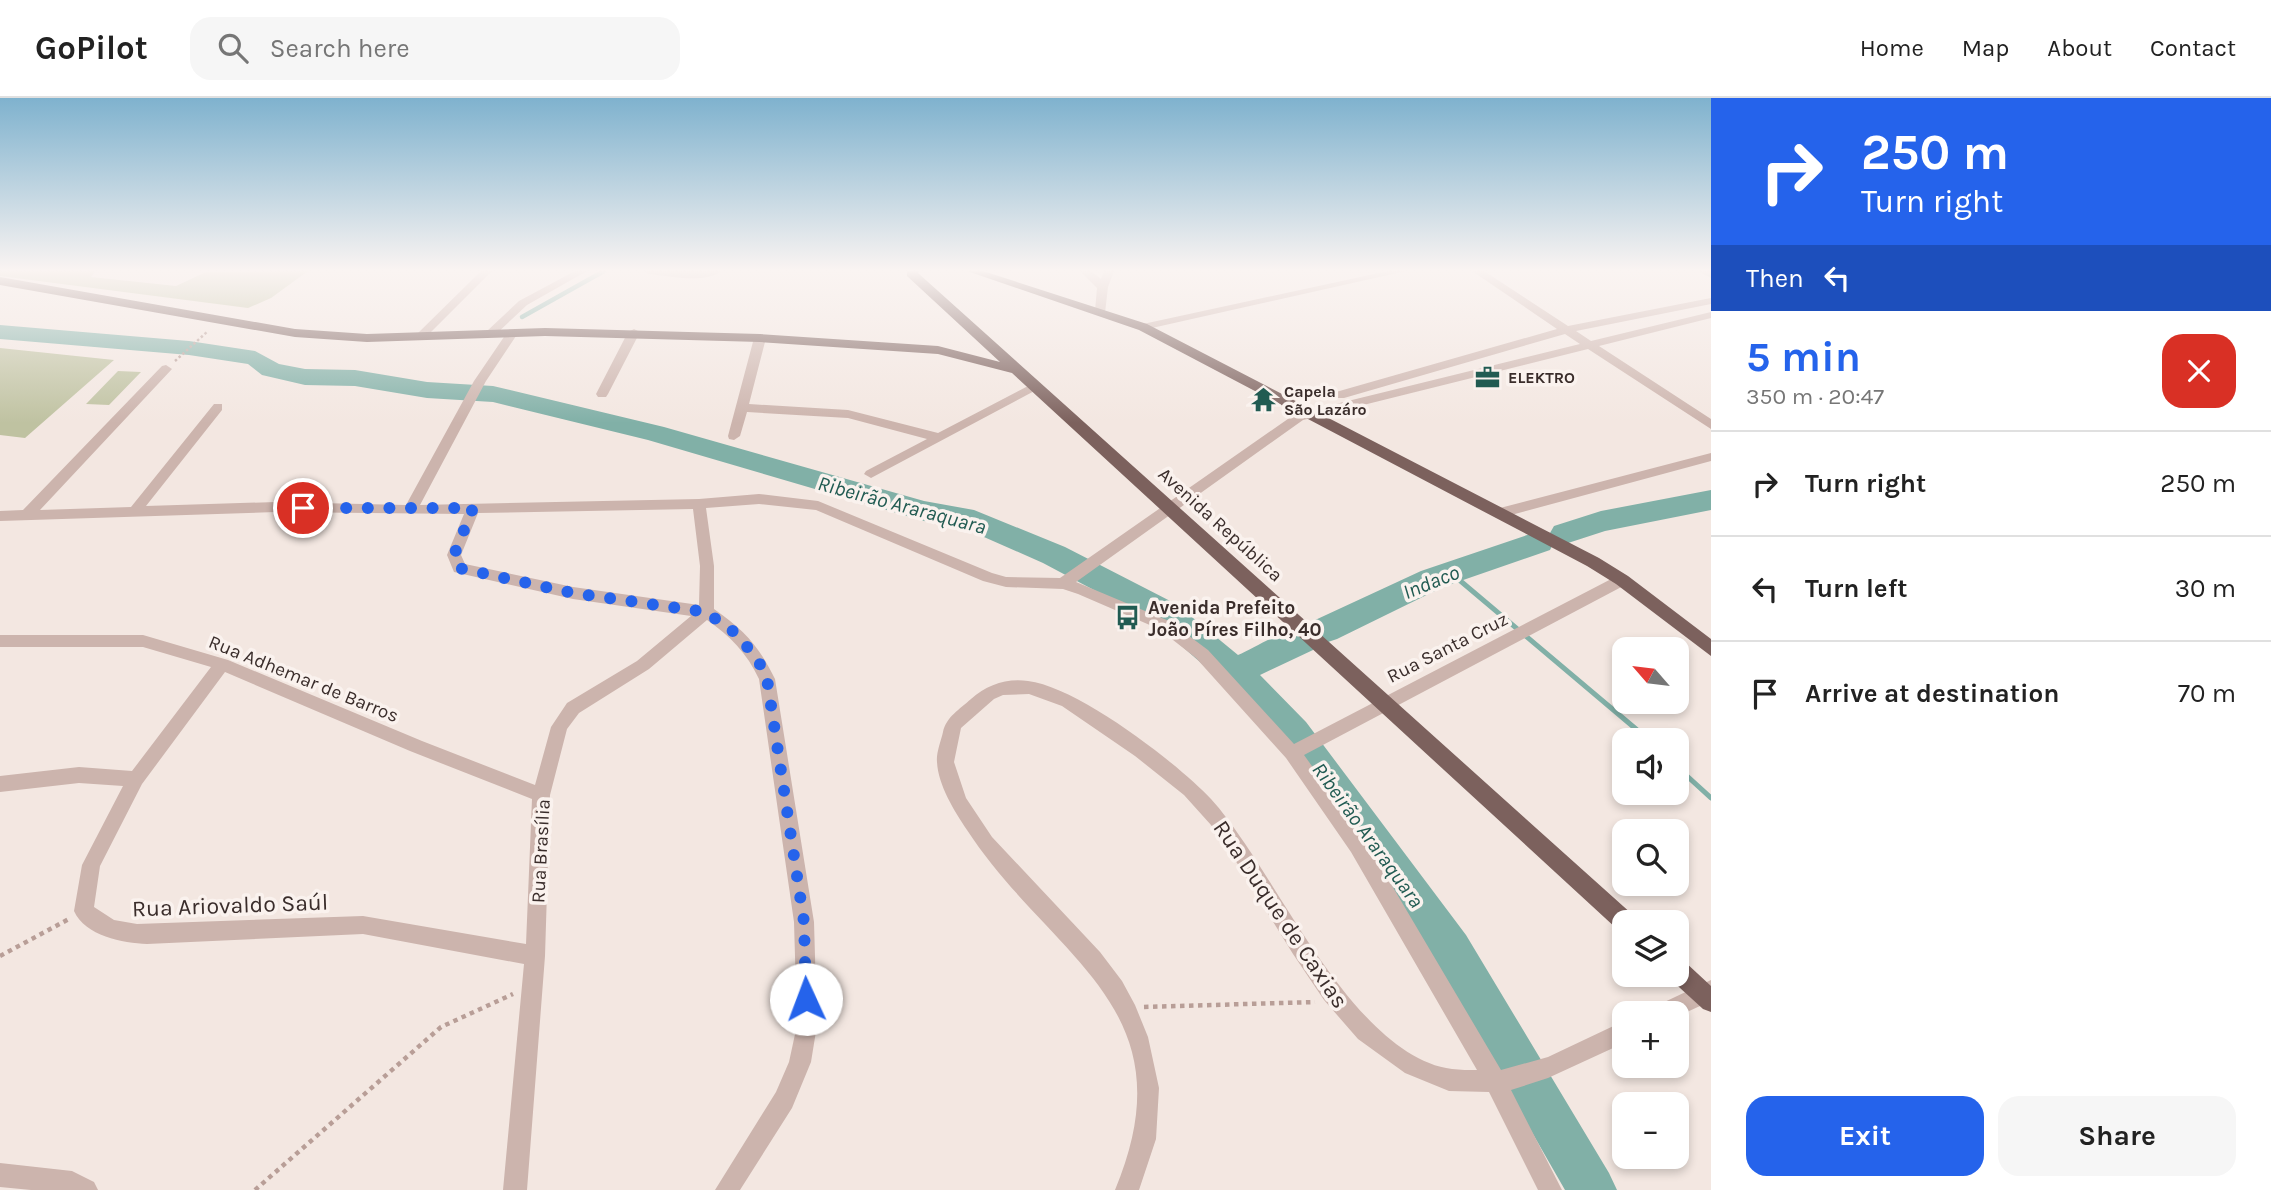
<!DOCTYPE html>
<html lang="en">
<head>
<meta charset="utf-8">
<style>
	:root { --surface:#fff; --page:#f6f6f6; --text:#222; --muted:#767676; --line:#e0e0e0; --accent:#2563eb }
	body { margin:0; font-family:Karla,sans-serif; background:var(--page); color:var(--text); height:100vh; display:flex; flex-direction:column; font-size:26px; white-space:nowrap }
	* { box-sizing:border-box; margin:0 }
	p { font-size:23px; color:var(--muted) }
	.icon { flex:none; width:38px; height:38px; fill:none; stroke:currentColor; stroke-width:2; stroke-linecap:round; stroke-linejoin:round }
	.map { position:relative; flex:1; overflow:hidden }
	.details { display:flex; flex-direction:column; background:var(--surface); width:560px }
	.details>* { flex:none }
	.guide { background:#2563eb; color:#fff; overflow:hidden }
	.needle { width:46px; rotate:298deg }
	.controls { position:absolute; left:1612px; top:539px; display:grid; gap:14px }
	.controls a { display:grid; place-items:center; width:77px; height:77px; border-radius:14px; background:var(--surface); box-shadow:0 4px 10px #0003; font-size:35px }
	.pin { position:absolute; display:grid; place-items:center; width:60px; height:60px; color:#fff; margin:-30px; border:4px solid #fff; border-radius:50%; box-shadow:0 2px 7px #0007 }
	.me { position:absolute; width:77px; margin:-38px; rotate:358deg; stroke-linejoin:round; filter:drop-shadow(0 0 5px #0008) }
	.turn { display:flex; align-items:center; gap:24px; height:147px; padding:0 35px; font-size:32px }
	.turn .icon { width:91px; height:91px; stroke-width:2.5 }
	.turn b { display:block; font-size:49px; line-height:60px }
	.then { display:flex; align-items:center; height:66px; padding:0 35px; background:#0003; gap:14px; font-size:26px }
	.round { display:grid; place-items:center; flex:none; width:74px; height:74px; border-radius:21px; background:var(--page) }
	.headline { display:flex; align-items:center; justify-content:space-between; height:119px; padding:0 35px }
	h1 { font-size:42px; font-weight:700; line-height:52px; color:var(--accent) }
	.primary-button { display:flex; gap:14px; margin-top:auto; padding:14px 35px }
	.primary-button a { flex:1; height:80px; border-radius:21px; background:var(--accent); color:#fff; font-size:28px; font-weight:700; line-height:80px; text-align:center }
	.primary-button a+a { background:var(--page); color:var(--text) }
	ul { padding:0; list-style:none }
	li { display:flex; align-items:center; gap:21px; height:105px; padding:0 35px; border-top:2px solid var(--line) }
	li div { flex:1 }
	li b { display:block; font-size:26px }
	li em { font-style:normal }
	header { display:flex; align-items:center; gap:42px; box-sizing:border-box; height:98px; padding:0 35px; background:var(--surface); border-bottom:2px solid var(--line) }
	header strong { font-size:33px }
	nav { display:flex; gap:38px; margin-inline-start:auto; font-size:24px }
	.search { width:490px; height:63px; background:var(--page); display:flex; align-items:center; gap:18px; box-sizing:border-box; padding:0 24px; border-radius:21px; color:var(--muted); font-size:26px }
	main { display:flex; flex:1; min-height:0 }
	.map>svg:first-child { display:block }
	.green { fill:#bfc2a1 }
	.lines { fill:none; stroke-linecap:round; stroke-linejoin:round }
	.stream-far1 { stroke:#81b0a7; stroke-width:4.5 }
	.stream { stroke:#81b0a7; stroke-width:5 }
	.river { fill:#81b0a7; fill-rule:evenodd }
	.path-far1 { stroke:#b89e97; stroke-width:2.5; stroke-dasharray:2.5 2.5; stroke-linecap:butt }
	.path { stroke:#b89e97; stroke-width:4.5; stroke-dasharray:4.5 4.5; stroke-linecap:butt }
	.street { fill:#ccb4ad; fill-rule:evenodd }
	.primary { fill:#7c615d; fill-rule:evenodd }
	.route { stroke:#2563eb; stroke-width:12; stroke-dasharray:0 21.6 }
	.labels { text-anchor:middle; stroke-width:7; stroke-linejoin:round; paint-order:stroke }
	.far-poi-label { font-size:16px; font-weight:bold; fill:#3a2d2b; stroke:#faf2ee; text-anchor:start }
	.street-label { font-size:19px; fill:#3a2d2b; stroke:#faf2ee }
	.poi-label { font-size:19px; font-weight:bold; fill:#3a2d2b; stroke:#faf2ee; text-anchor:start }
	.water-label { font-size:21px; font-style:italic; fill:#215b52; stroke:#faf2ee }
	.near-street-label { font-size:23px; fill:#3a2d2b; stroke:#faf2ee }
</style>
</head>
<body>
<header>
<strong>GoPilot</strong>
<div class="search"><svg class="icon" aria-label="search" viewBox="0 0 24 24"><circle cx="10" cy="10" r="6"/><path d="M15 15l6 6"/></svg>Search here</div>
<nav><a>Home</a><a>Map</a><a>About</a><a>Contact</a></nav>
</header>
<main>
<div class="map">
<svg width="1711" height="1092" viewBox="0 0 1711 1092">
	<rect width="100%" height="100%" fill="#f3e7e1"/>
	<path class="green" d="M0 173H95L91 179 176 188 206 174 308 173 271 200 248 210 0 178Z
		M0 250 114 262 25 340 0 337Z
		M118 273 141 274 109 307 86 306Z"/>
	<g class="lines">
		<path class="stream-far1" d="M522 219 604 173"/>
		<path class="stream" d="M1451 475 1649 642
			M1676 668 1711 700"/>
		<path class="river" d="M0 227 189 243 255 253 279 266 305 271 355 272 427 284 493 288 664 329 924 403 974 412 1065 449 1176 506 1238 557C1257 549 1289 526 1309 533L1313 523 1421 473 1539 433 1550 436 1554 444 1550 452 1443 489 1337 541 1325 545 1317 542 1313 552 1260 577 1306 624 1466 837 1609 1075 1617 1092H1565L1436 867 1280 646 1223 584 1154 524 1043 465 959 428 924 423 648 342 493 304 427 300 355 288 305 287 262 277 248 266 189 257 0 241Z
			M1711 392V412L1605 433 1565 446 1554 442 1550 435 1554 428 1601 413Z"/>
		<path class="path-far1" d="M175 263 208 233"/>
		<path class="path" d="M0 858 69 821
			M1144 909 1315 904
			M255 1092 441 929 513 896"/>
		<path class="street" d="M481 173H492L423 242H415V238Z
			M575 173H587L527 207 494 238H486V234L519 203Z
			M644 173H722C703 186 671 178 649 176Z
			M1080 173H1091L1101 181 1104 173H1114L1108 189 1105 215 1095 213 1097 190Z
			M1388 173H1406L1143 232 1137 229 1143 226Z
			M1472 173H1484L1568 228 1711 200V206L1576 233 1591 243 1711 214V220L1599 248 1711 321V331L1588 251 1303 322 1076 484 1169 523 1208 552 1294 646 1617 478H1627L1629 482 1627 486 1304 657 1365 742 1501 972 1548 959 1624 923V945L1548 980 1511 992 1562 1092H1538L1489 994 1449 993 1405 975 1358 941 1324 902 1293 856 1237 765 1211 727 1184 697 1135 658 1062 608 1029 596 1003 597 994 601 961 630 954 664 966 700 992 739 1100 854 1122 883 1135 907 1148 939 1159 990 1156 1041 1139 1092H1115C1192 908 1051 861 967 732 955 714 938 687 937 664 936 655 941 643 943 634 946 619 960 611 971 601 987 587 1006 580 1028 583 1078 589 1176 664 1211 701 1222 713 1232 727 1241 740 1289 807 1363 960 1452 971 1460 972 1469 972 1477 972L1351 754 1286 660 1196 560 1159 531 1078 496 1063 491 1006 489 983 483 816 412 759 406 706 410 714 468V511C744 532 759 548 775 581L814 824 817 927 811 964 792 1010 740 1092H715L776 994 789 964 797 927 794 824 759 581C747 555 730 538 707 522L649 571 579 615 567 631 550 697 545 858 527 1092H503L524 866 363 836 147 846C123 845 85 838 74 813L82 767 123 688 79 685 0 694V678L79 669 132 673 211 569 143 549H0V537H143L228 562 422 643 535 687 551 629 567 605 637 563 691 518 573 501 454 474 447 457 464 416 276 414 0 423V413L23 412 162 268 166 267 172 271 40 412 131 409 214 306H222V312L146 408 276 404 406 407 474 283 508 233 512 232 518 235 486 283 420 407 699 401 759 396 818 403 992 475 1006 479 1060 480 1295 316 1580 246 1565 236 1344 300H1336V294L1557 231ZM693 411 700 468 699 507 573 489 465 466 461 457 478 415ZM225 574 410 653 532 701 526 846 363 818 137 826 114 822 94 809 100 768 142 686Z
			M1698 173H1711V180Z
			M634 231 640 234 608 296 606 299H598L596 296 628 234Z
			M760 237 766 240 749 306 848 312 938 335 1030 287H1038L1040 290 871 380 864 376 866 373 927 341 848 320 747 314 740 338 734 342 729 341 728 338 754 240Z
			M1711 355V363L1500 420 1493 415 1500 410Z
			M1711 882V903L1676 919V915H1653L1656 908Z
			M0 1065 72 1073 94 1084 98 1092H31L0 1089Z"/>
		<path class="primary" d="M907 173H919L918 175 1633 817 1636 824H1624V834L1617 831 1012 275 938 256 760 244 545 238 367 244 295 239 0 187V179L295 231 367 236 545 230 760 236 938 248 1000 264 907 178Z
			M967 173H983L1147 226 1599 460 1628 478 1711 541V558L1616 486 1587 468 1139 232Z
			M1676 860 1684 863 1711 888V914L1703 911 1668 879 1667 877H1676Z"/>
	</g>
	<linearGradient id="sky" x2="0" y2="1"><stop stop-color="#7fb2ce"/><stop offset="0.53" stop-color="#faf4f2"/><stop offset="1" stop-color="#faf4f2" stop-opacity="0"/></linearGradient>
	<rect width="1711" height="325" fill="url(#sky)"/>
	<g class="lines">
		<path class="route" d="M303 410H473L454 457 459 470 573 495 706 514 734 534 757 560 767 581 804 824 806 901"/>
	</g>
	<defs>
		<symbol id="office-bare" viewBox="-9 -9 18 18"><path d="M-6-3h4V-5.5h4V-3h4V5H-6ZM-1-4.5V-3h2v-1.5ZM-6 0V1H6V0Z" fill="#215b52" stroke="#faf2ee" stroke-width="2.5" paint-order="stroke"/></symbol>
		<symbol id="temple-bare" viewBox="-9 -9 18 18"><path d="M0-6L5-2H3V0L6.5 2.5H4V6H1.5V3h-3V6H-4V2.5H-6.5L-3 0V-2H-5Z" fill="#215b52" stroke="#faf2ee" stroke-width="2.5" paint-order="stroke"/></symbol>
		<symbol id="bus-bare" viewBox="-9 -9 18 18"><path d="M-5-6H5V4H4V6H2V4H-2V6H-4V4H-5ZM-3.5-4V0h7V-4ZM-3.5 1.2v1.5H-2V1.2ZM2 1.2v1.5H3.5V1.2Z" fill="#215b52" stroke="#faf2ee" stroke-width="2.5" paint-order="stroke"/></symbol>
	</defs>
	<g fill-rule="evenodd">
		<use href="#office-bare" x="1470" y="262" width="35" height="35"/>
		<use href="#temple-bare" x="1246" y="284" width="35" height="35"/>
		<use href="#bus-bare" x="1110" y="502" width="35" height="35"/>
	</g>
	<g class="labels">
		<g class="far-poi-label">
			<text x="1508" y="285">ELEKTRO</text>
			<text x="1284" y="299">Capela<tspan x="1284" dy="18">São Lazáro</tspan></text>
		</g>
		<g class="street-label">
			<text transform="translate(1221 426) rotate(42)" y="7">Avenida República</text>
			<text transform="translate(1447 549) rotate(-27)" y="7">Rua Santa Cruz</text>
			<text transform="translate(304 580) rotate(22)" y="7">Rua Adhemar de Barros</text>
			<text transform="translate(540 753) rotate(-87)" y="7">Rua Brasília</text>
		</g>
		<g class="poi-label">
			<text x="1148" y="516">Avenida Prefeito<tspan x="1148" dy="22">João Píres Filho, 40</tspan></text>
		</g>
		<g class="water-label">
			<text transform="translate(902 407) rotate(15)" y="7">Ribeirão Araraquara</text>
			<text transform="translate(1431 484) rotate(-22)" y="7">Indaco</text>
			<text transform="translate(1368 737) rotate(54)" y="7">Ribeirão Araraquara</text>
		</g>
		<g class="near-street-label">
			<text transform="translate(230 807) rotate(-2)" y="8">Rua Ariovaldo Saúl</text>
			<text transform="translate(1281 816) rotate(56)" y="8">Rua Duque de Caxias</text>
		</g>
	</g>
</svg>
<div class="controls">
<a><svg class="needle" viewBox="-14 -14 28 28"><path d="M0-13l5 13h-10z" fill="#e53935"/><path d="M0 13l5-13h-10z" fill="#767676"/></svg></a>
<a><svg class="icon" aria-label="sound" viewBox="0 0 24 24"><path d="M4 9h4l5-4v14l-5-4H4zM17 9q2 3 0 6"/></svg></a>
<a><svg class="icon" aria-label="search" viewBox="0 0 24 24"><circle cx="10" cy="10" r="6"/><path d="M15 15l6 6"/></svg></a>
<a><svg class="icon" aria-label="layers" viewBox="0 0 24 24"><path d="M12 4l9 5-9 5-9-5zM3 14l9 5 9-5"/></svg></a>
<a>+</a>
<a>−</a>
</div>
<div class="pin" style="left:303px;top:410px;background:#d93025"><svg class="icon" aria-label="arrive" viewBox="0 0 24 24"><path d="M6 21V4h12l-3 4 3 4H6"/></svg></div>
<svg class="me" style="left:806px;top:901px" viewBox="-20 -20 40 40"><circle r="19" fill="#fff"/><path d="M0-13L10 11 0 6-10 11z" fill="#2563eb"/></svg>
</div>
<section class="details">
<div class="guide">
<div class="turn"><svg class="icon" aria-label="right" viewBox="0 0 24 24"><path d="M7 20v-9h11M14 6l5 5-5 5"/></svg><div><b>250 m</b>Turn right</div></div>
<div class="then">Then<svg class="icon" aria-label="left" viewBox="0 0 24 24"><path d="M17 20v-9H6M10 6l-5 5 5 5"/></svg></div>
</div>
<div class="headline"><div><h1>5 min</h1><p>350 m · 20:47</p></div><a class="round" style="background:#d93025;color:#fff"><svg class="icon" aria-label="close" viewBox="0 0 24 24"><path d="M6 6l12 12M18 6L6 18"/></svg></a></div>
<ul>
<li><svg class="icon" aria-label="right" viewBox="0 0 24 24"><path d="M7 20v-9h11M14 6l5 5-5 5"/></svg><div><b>Turn right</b></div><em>250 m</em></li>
<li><svg class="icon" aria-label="left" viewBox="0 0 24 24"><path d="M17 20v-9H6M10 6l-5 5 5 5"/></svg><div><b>Turn left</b></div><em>30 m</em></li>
<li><svg class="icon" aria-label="arrive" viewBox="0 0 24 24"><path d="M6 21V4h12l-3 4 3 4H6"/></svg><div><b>Arrive at destination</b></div><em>70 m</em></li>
</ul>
<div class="primary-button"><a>Exit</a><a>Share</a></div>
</section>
</main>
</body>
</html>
